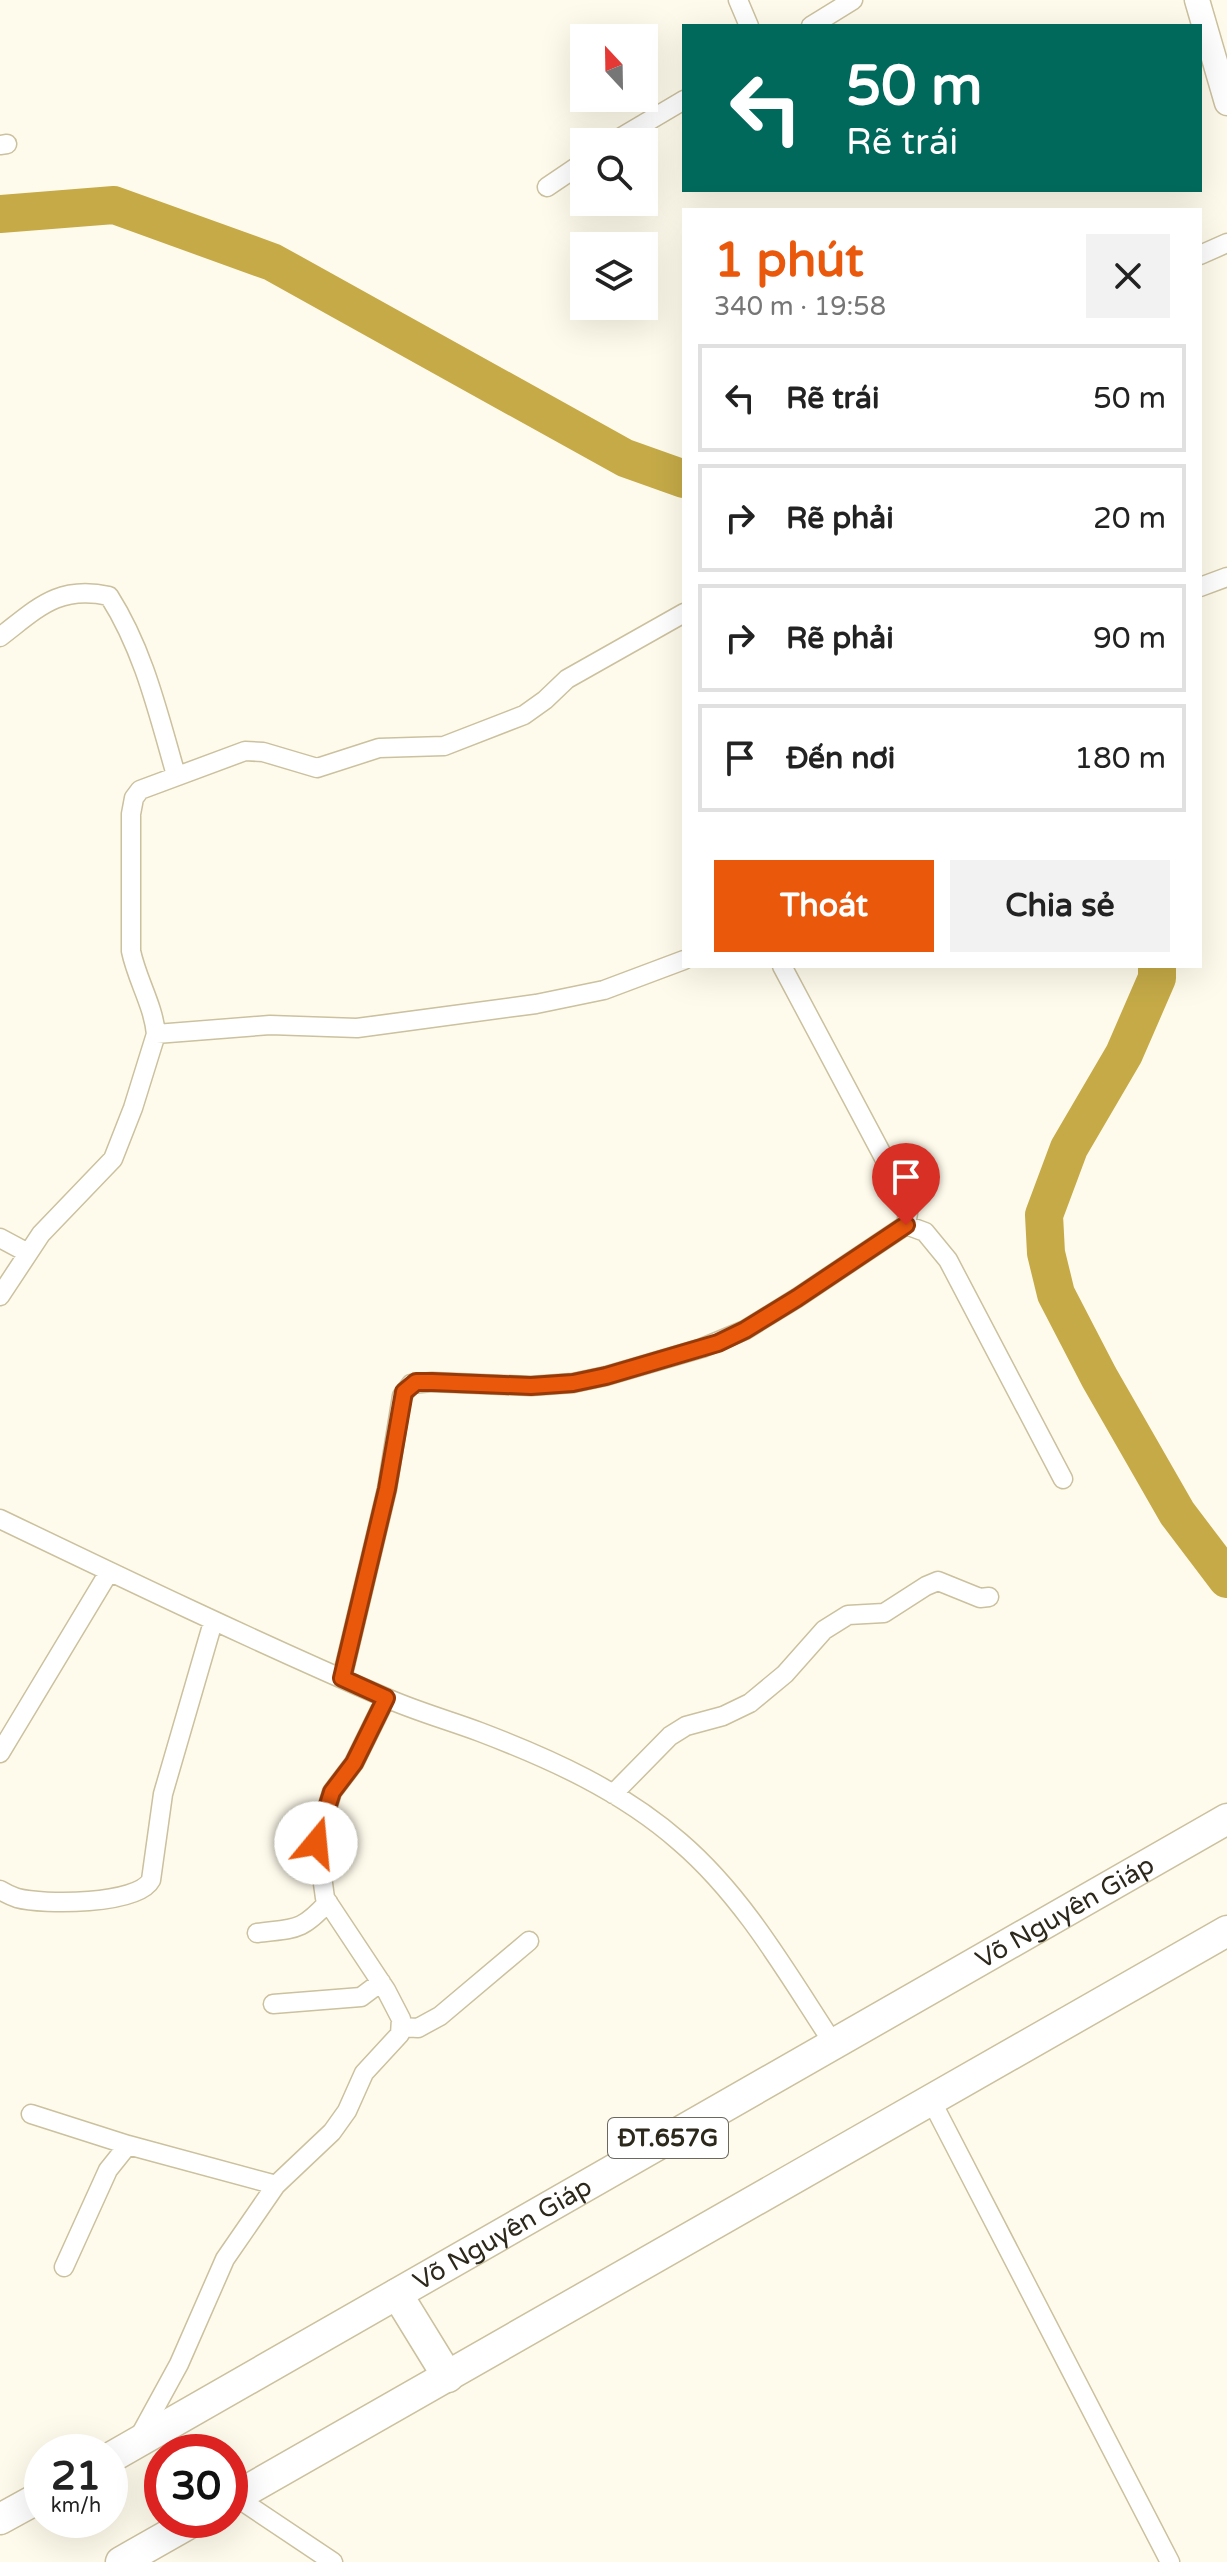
<!DOCTYPE html>
<html lang="vi">
<head>
<meta charset="utf-8">
<style>
	:root { --surface:#fff; --page:#f2f2f2; --text:#222; --muted:#767676; --line:#e0e0e0; --accent:#ea580c }
	body { margin:0; font-family:"Varela Round",sans-serif; background:var(--page); color:var(--text); height:100vh; display:flex; flex-direction:column; font-size:30px; white-space:nowrap }
	* { box-sizing:border-box; margin:0 }
	p { font-size:26px; color:var(--muted) }
	.icon { flex:none; width:44px; height:44px; fill:none; stroke:currentColor; stroke-width:2; stroke-linecap:round; stroke-linejoin:round }
	.map { position:relative; flex:1; overflow:hidden }
	.drawer { position:absolute; left:682px; top:208px; width:520px; height:760px; display:flex; flex-direction:column; background:var(--surface); border-radius:0px; box-shadow:0 8px 32px #0002 }
	.drawer>* { flex:none }
	.hud { position:absolute; left:682px; top:24px; width:520px; height:168px; border-radius:0px; box-shadow:0 8px 32px #0002; background:#00695c; color:#fff; overflow:hidden }
	.needle { width:52px; rotate:338deg }
	.buttons { position:absolute; left:570px; top:24px; display:grid; gap:16px }
	.buttons a { display:grid; place-items:center; width:88px; height:88px; border-radius:0px; background:var(--surface); box-shadow:0 8px 32px #0002; font-size:40px }
	.speed { position:absolute; left:24px; top:2434px; display:flex; gap:16px; font-size:40px; font-weight:700; text-align:center }
	.speed>* { display:grid; place-content:center; width:104px; height:104px; border-radius:50%; background:var(--surface); box-shadow:0 8px 32px #0002; line-height:1 }
	.speed small { font-size:20px; font-weight:400 }
	.speed .limit { border:12px solid #d22; background:#fff; color:#111 }
	.pin { position:absolute; display:grid; place-items:center; width:68px; height:68px; color:#fff; margin:-82px -34px; border-radius:50% 50% 50% 0; rotate:-45deg; box-shadow:0 0 8px #0007 }
	.pin .icon { rotate:45deg }
	.me { position:absolute; width:88px; margin:-44px; rotate:17deg; stroke-linejoin:round; filter:drop-shadow(0 0 6px #0008) }
	.turn { display:flex; align-items:center; gap:28px; height:168px; padding:0 32px; font-size:36px }
	.turn .icon { width:104px; height:104px; stroke-width:2.5 }
	.turn b { display:block; font-size:56px; line-height:68px }
	.round { display:grid; place-items:center; flex:none; width:84px; height:84px; border-radius:0px; background:var(--page) }
	.overview { display:flex; align-items:center; justify-content:space-between; height:136px; padding:0 32px }
	h1 { font-size:48px; font-weight:800; line-height:60px; color:var(--accent) }
	.primary-button { display:flex; gap:16px; margin-top:auto; padding:16px 32px }
	.primary-button a { flex:1; height:92px; border-radius:0px; background:var(--accent); color:#fff; font-size:32px; font-weight:800; line-height:92px; text-align:center }
	.primary-button a+a { background:var(--page); color:var(--text) }
	ul { padding:0; list-style:none }
	li { display:flex; align-items:center; gap:24px; height:108px; margin:0 16px 12px; padding:0 16px; border:4px solid var(--line); border-radius:0px }
	li div { flex:1 }
	li b { display:block; font-size:30px }
	li em { font-style:normal }
	.map>svg:first-child { display:block }
	.lines { fill:none; stroke-linecap:round; stroke-linejoin:round }
	.river { stroke:#c5aa47; stroke-width:38 }
	.minor-casing { stroke:#cbc19e; stroke-width:21 }
	.tertiary-casing { stroke:#cbc19e; stroke-width:27 }
	.primary-casing { stroke:#cbc19e; stroke-width:33 }
	.minor { stroke:#fff; stroke-width:18 }
	.tertiary { stroke:#fff; stroke-width:24 }
	.primary { stroke:#fff; stroke-width:30 }
	.route-casing { stroke:#983908; stroke-width:20 }
	.route { stroke:#ea580c; stroke-width:14 }
	.labels { text-anchor:middle; stroke-width:6; stroke-linejoin:round; paint-order:stroke }
	.shield { fill:#fff; stroke:#6b685f; stroke-width:2 }
	.shield-label { font-size:24px; font-weight:bold; fill:#2c281b }
	.street-label { font-size:26px; fill:#2c281b; stroke:#fff }
</style>
</head>
<body>
<div class="map">
<svg width="1227" height="2562" viewBox="0 0 1227 2562">
	<rect width="100%" height="100%" fill="#fffbec"/>
	<g class="lines">
		<path class="river" d="M0 214 114 205 272 262 625 458 684 479
			M1157 966V978L1124 1054 1069 1148 1044 1215 1046 1253 1056 1294 1099 1377 1177 1513 1227 1579"/>
		<defs>
			<path id="minor" d="M738 0 749 26
				M811 26 853 0
				M613 142 684 100
				M0 145 7 144
				M547 187 584 162
				M1200 255 1227 243
				M1200 587 1227 577
				M0 637C38 608 58 585 109 596 144 651 158 713 176 775
				M156 1034C153 1004 137 980 131 951V814L134 798 140 790 245 751 263 752 317 768 379 748 444 746 524 715 545 700 567 679 684 613
				M906 1225 925 1232 948 1260 1063 1479
				M0 1238 28 1253
				M0 1296 41 1234 113 1159 133 1108 156 1034 270 1025 357 1028 536 1004 604 990 684 960
				M0 1519C127 1580 254 1641 384 1697 415 1711 448 1720 480 1732 551 1759 622 1791 680 1842 744 1897 787 1973 833 2043
				M342 1678 387 1489 402 1396 411 1384 432 1382 531 1386 573 1383 606 1376 702 1348 745 1330 797 1298 906 1225 908 1213 906 1204 883 1156 782 966
				M0 1753 109 1572
				M613 1794 670 1736 686 1726 723 1716 750 1703 785 1674 824 1630 848 1615 884 1613 926 1586 938 1581 980 1598 989 1597
				M0 1890C5 1893 11 1896 17 1898 43 1905 138 1905 151 1880L163 1794 213 1622
				M257 1933C295 1928 301 1932 328 1902
				M273 2004 361 1997 381 1982
				M401 2027 418 2028 440 2016 529 1941
				M932 2102 1170 2562
				M31 2114 128 2145 276 2185
				M64 2267 108 2170 128 2145
				M138 2439 179 2364 225 2259 276 2185 332 2132 347 2111 364 2073 400 2034 401 2019 386 1990 325 1898 321 1869 311 1862 332 1792 354 1763 386 1698
				M236 2497 333 2562"/>
			<path id="tertiary" d="M1197 0 1227 103"/>
			<g id="primary">
				<path d="M397 2294 448 2377"/>
				<path id="s1" d="M110 2458 1227 1819"/>
				<path d="M230 2500 1227 1931"/>
				<path d="M0 2519 42 2496"/>
				<path d="M121 2562 195 2520"/>
			</g>
		</defs>
		<use href="#minor" class="minor-casing"/>
		<use href="#tertiary" class="tertiary-casing"/>
		<use href="#primary" class="primary-casing"/>
		<use href="#minor" class="minor"/>
		<use href="#tertiary" class="tertiary"/>
		<use href="#primary" class="primary"/>
	</g>
	<g class="lines">
		<defs>
			<path id="route" d="M316 1843 332 1792 354 1763 386 1698 342 1678 387 1489 404 1392 416 1382H432L531 1386 573 1383 606 1376 718 1343 745 1330 797 1298 906 1225"/>
		</defs>
		<use href="#route" class="route-casing"/>
		<use href="#route" class="route"/>
	</g>
	<g class="labels">
		<rect class="shield" x="608" y="2118" width="120" height="40" rx="6"/>
		<g class="shield-label">
			<text x="668" y="2146">ĐT.657G</text>
		</g>
		<g class="street-label">
			<text dy="9" stroke="none"><textPath href="#s1" startOffset="1100">Võ Nguyên Giáp</textPath></text>
			<text dy="9" stroke="none"><textPath href="#s1" startOffset="452">Võ Nguyên Giáp</textPath></text>
		</g>
	</g>
</svg>
<div class="buttons">
<a><svg class="needle" viewBox="-14 -14 28 28"><path d="M0-13l5 13h-10z" fill="#e53935"/><path d="M0 13l5-13h-10z" fill="#767676"/></svg></a>
<a><svg class="icon" aria-label="search" viewBox="0 0 24 24"><circle cx="10" cy="10" r="6"/><path d="M15 15l6 6"/></svg></a>
<a><svg class="icon" aria-label="layers" viewBox="0 0 24 24"><path d="M12 4l9 5-9 5-9-5zM3 14l9 5 9-5"/></svg></a>
</div>
<div class="speed"><div>21<small>km/h</small></div><div class="limit">30</div></div>
<div class="pin" style="left:906px;top:1225px;background:#d93025"><svg class="icon" aria-label="arrive" viewBox="0 0 24 24"><path d="M6 21V4h12l-3 4 3 4H6"/></svg></div>
<svg class="me" style="left:316px;top:1843px" viewBox="-20 -20 40 40"><circle r="19" fill="#fff"/><path d="M0-13L10 11 0 6-10 11z" fill="#ea580c"/></svg>
<div class="hud">
<div class="turn"><svg class="icon" aria-label="left" viewBox="0 0 24 24"><path d="M17 20v-9H6M10 6l-5 5 5 5"/></svg><div><b>50 m</b>Rẽ trái</div></div>
</div>
<section class="drawer">
<div class="overview"><div><h1>1 phút</h1><p>340 m · 19:58</p></div><a class="round"><svg class="icon" aria-label="close" viewBox="0 0 24 24"><path d="M6 6l12 12M18 6L6 18"/></svg></a></div>
<ul>
<li><svg class="icon" aria-label="left" viewBox="0 0 24 24"><path d="M17 20v-9H6M10 6l-5 5 5 5"/></svg><div><b>Rẽ trái</b></div><em>50 m</em></li>
<li><svg class="icon" aria-label="right" viewBox="0 0 24 24"><path d="M7 20v-9h11M14 6l5 5-5 5"/></svg><div><b>Rẽ phải</b></div><em>20 m</em></li>
<li><svg class="icon" aria-label="right" viewBox="0 0 24 24"><path d="M7 20v-9h11M14 6l5 5-5 5"/></svg><div><b>Rẽ phải</b></div><em>90 m</em></li>
<li><svg class="icon" aria-label="arrive" viewBox="0 0 24 24"><path d="M6 21V4h12l-3 4 3 4H6"/></svg><div><b>Đến nơi</b></div><em>180 m</em></li>
</ul>
<div class="primary-button"><a>Thoát</a><a>Chia sẻ</a></div>
</section>
</div>
</body>
</html>
